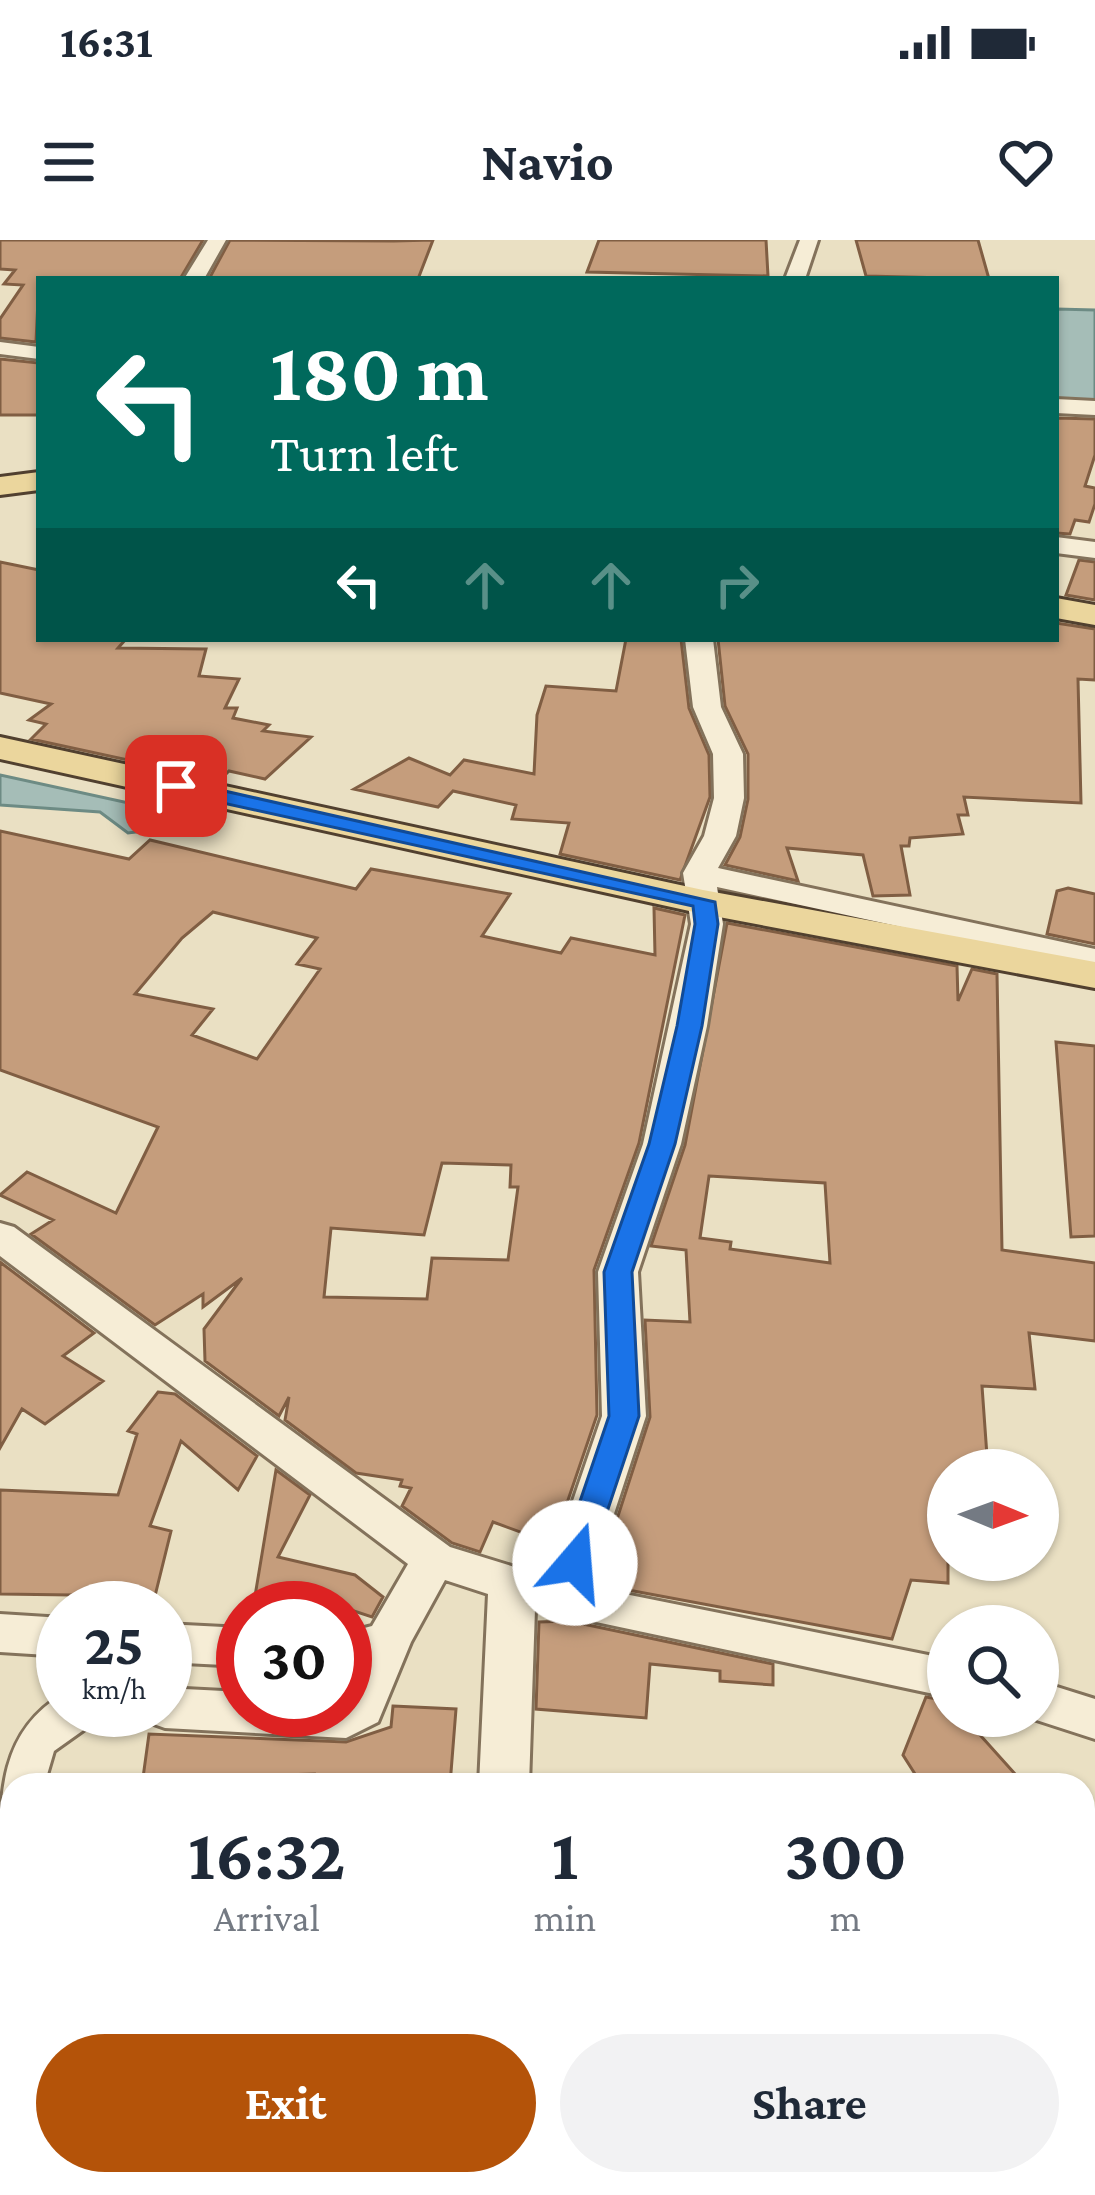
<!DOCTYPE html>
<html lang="en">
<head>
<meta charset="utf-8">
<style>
	:root { --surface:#fff; --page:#f2f2f3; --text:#1f2937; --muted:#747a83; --accent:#b45309 }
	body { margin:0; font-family:"Crimson Pro",serif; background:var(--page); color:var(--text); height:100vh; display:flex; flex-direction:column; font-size:45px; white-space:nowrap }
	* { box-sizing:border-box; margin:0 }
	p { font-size:39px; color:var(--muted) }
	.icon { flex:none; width:66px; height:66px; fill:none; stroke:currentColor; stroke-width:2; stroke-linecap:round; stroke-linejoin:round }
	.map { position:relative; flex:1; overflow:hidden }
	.side { position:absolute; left:0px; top:1533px; width:1095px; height:423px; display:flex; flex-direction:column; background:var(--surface); border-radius:36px 36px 0 0; box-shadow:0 3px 9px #0004 }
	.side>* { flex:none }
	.guide { position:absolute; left:36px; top:36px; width:1023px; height:366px; border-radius:0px; box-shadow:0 3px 9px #0004; background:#00695c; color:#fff; overflow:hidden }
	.needle { width:78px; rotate:91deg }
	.tools { position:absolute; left:927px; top:1209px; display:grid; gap:24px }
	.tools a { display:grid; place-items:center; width:132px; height:132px; border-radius:50%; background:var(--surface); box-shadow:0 3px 9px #0004; font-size:60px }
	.speed { position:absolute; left:36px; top:1341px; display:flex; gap:24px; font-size:60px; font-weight:700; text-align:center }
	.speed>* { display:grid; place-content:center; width:156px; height:156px; border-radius:50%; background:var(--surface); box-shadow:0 3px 9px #0004; line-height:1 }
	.speed small { font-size:30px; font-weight:400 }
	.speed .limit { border:18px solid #d22; background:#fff; color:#111 }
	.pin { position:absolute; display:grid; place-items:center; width:102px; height:102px; color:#fff; margin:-51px; border-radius:24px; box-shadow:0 6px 18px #0006 }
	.me { position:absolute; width:132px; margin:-66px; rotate:18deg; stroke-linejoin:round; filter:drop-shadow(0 0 9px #0008) }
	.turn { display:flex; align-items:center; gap:42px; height:252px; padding:0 36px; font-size:54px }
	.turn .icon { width:156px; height:156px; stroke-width:2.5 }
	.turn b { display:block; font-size:84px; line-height:102px }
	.lanes { display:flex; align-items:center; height:114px; padding:0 36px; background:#0003; justify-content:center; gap:60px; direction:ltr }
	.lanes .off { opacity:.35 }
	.eta { display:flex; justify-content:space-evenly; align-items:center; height:204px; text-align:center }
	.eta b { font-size:72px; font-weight:700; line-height:84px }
	.action { display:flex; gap:24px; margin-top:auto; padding:24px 36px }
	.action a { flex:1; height:138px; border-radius:72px; background:var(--accent); color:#fff; font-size:48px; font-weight:700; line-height:138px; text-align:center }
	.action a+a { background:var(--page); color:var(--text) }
	.status { display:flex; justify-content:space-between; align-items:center; height:84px; padding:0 60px; background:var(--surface); direction:ltr }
	.status svg { height:33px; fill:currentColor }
	header { display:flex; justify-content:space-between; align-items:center; height:156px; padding:0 36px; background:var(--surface); font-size:54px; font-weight:700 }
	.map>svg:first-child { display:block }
	.water { fill:#a5bdb7; stroke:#6d8b84; stroke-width:3 }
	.building { fill:#c59d7c; stroke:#805e43; stroke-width:3; fill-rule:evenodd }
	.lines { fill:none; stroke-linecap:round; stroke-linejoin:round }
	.minor-casing { stroke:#83725b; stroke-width:6 }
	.major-casing { stroke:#51402f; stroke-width:6 }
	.minor { fill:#f6edd6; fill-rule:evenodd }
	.major { fill:#ebd69d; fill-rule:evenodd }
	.route { fill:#1a73e8; stroke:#114b97; stroke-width:3 }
</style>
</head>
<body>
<div class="status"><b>16:31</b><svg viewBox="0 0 49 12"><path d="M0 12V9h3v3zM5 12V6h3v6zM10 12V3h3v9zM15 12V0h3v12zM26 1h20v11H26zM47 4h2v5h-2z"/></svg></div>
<header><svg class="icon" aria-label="menu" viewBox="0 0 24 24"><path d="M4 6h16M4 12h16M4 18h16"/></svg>Navio<svg class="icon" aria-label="heart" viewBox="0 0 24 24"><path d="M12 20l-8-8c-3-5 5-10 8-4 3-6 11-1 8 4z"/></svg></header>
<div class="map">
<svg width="1095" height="1955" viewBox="0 0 1095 1955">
	<rect width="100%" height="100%" fill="#eae0c3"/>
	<path class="water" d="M1056 69 1095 70V166L1056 164Z
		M0 535 170 572 144 591 128 593 100 572 0 565Z"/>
	<path class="building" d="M0 0H203L180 39H39L36 102 0 98V79L23 45 4 44 15 30 0 29Z
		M230 0 394 1 433 0 418 39H209Z
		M599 0H766L768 36 587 32Z
		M856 0H978L989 39 866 36Z
		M0 119 39 123V175H0Z
		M1056 178 1095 179V215L1085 246 1095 248V264L1089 282 1075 280 1070 294 1056 293Z
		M1079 320 1095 322V360L1066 355Z
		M0 322 39 330V399H126L118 408 206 409 199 436 239 439 225 468H237L233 478 269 485 263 491 311 497 265 539 229 531 222 538 174 530 31 499 46 484 29 480 51 464 0 453Z
		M1056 383 1095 389V440L1078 439 1081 563 964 557 968 575H958L963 594 910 598 909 606H901L910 655 873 656 863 615 787 608 798 641 725 625 740 597 748 559V514L725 466 718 399H1056Z
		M626 399H681L689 468 709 515 710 557 680 640 560 614 569 583 512 579 516 565 453 551 438 567 354 549 409 518 450 535 464 520 534 534 537 475 546 446 616 451Z
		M0 591 129 619 150 600 356 649 371 629 510 654 482 696 561 713 571 698 655 715 654 668 685 675 639 903 594 1030 597 1175 553 1304 493 1282 480 1312 452 1303 402 1266 411 1248 400 1246 402 1240 356 1233 285 1180 289 1157 279 1176 205 1121 204 1089 242 1038 203 1067V1054L155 1085 31 994 53 980 0 955 27 932 116 973 158 887 0 830ZM213 672 317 698 297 724 320 729 257 819 192 795 213 769 135 754 182 698ZM442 923 511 925 510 947H518L508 1020 432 1018 427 1059 324 1057 331 988 424 995Z
		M1068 648 1095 654V704L1047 694 1057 651Z
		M727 683 957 726 958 761 972 729 997 734 1002 1010 1095 1023V1101L1029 1093 1035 1149 982 1146 988 1230H948V1343L911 1340 892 1399 596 1344 650 1177 645 1080 690 1082 686 1010 651 1006 685 905ZM709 936 825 943 830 1023 730 1009 731 1002 700 998Z
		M1056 802 1095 806V996L1071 997Z
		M0 1022 94 1093 63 1116 103 1141 45 1184 22 1169 0 1208Z
		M158 1152 175 1154 257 1216 238 1250 181 1201 150 1286 171 1291 152 1368H70L72 1355 0 1354V1250L118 1255 137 1194 128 1191Z
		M276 1230 310 1255 278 1317 355 1335 383 1357 372 1377 345 1368H253Z
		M569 1381 773 1424V1445L720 1441V1431L650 1424 646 1478 536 1469 539 1382Z
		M926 1457 948 1461V1476H963L1025 1545H922L903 1515Z
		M393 1466 456 1469 450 1545H384L385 1538H313L314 1534 206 1537 205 1545H142L149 1494 346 1502 391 1487Z"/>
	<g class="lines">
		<defs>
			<path id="minor" d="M208 0H226L204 39H184Z
				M800 0H818L805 39H785Z
				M0 102 39 107V119L0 114Z
				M1056 159 1095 161V175L1056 173Z
				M1056 297 1095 302V318L1056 313Z
				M685 399H713L721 467 743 514 744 558 736 596 718 628 1095 709V729L717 647 723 684 707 786 681 904 638 1032 646 1176 590 1347 948 1419V1457L535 1369 529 1545H479L488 1354 445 1340 411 1402 378 1482 346 1498 165 1488 148 1482 141 1470H165V1448L243 1452V1470H345L352 1429 345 1431V1393L372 1386 408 1324 0 1016V983L14 987 450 1307 547 1337 602 1176 598 1032 643 904 691 684 683 633 704 596 714 558 713 514 693 467Z
				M0 1374 63 1378V1416L0 1412Z
				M165 1384 243 1388V1426L165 1422Z
				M1038 1441 1095 1459V1499L1024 1476H1038Z
				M63 1454V1470H100L92 1484 54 1511 44 1545H12V1624L0 1628C0 1552 0 1492 63 1454Z
				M461 1944H519L518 1955H458Z"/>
			<path id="major" d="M39 232V250L0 255V237Z
				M1056 358 1095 365V385L1056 378Z
				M0 497 703 650 1095 722V748L703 674 0 519Z"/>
		</defs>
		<use href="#minor" class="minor-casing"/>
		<use href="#major" class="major-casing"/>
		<use href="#minor" class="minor"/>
		<use href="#major" class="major"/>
	</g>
	<path class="route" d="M176 540 715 662 718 684 702 786 675 904 632 1032 639 1176 587 1332 575 1336 559 1323 609 1176 604 1032 649 904 677 786 695 684 693 666 168 551 165 546Z"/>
</svg>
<div class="tools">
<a><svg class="needle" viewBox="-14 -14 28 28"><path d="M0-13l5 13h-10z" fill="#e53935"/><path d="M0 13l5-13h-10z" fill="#747a83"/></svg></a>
<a><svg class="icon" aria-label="search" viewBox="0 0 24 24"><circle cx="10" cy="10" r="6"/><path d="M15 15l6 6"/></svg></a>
</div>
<div class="speed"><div>25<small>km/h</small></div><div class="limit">30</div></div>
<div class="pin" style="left:176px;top:546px;background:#d93025"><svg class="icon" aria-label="arrive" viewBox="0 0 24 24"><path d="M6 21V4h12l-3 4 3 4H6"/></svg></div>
<svg class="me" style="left:575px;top:1323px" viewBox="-20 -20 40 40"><circle r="19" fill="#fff"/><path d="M0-13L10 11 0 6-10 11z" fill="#1a73e8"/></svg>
<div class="guide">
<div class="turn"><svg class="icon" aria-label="left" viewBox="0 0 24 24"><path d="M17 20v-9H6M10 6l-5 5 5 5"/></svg><div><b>180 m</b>Turn left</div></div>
<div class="lanes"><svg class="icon" aria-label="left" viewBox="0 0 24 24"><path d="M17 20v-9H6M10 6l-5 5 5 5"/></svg><svg class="icon off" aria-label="ahead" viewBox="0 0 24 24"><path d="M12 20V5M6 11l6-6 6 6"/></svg><svg class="icon off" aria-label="ahead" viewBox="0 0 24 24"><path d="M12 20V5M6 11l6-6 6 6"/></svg><svg class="icon off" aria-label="right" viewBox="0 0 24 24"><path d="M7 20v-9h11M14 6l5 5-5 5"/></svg></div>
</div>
<section class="side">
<div class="eta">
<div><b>16:32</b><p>Arrival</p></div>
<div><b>1</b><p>min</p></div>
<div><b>300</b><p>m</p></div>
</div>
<div class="action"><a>Exit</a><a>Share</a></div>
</section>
</div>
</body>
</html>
